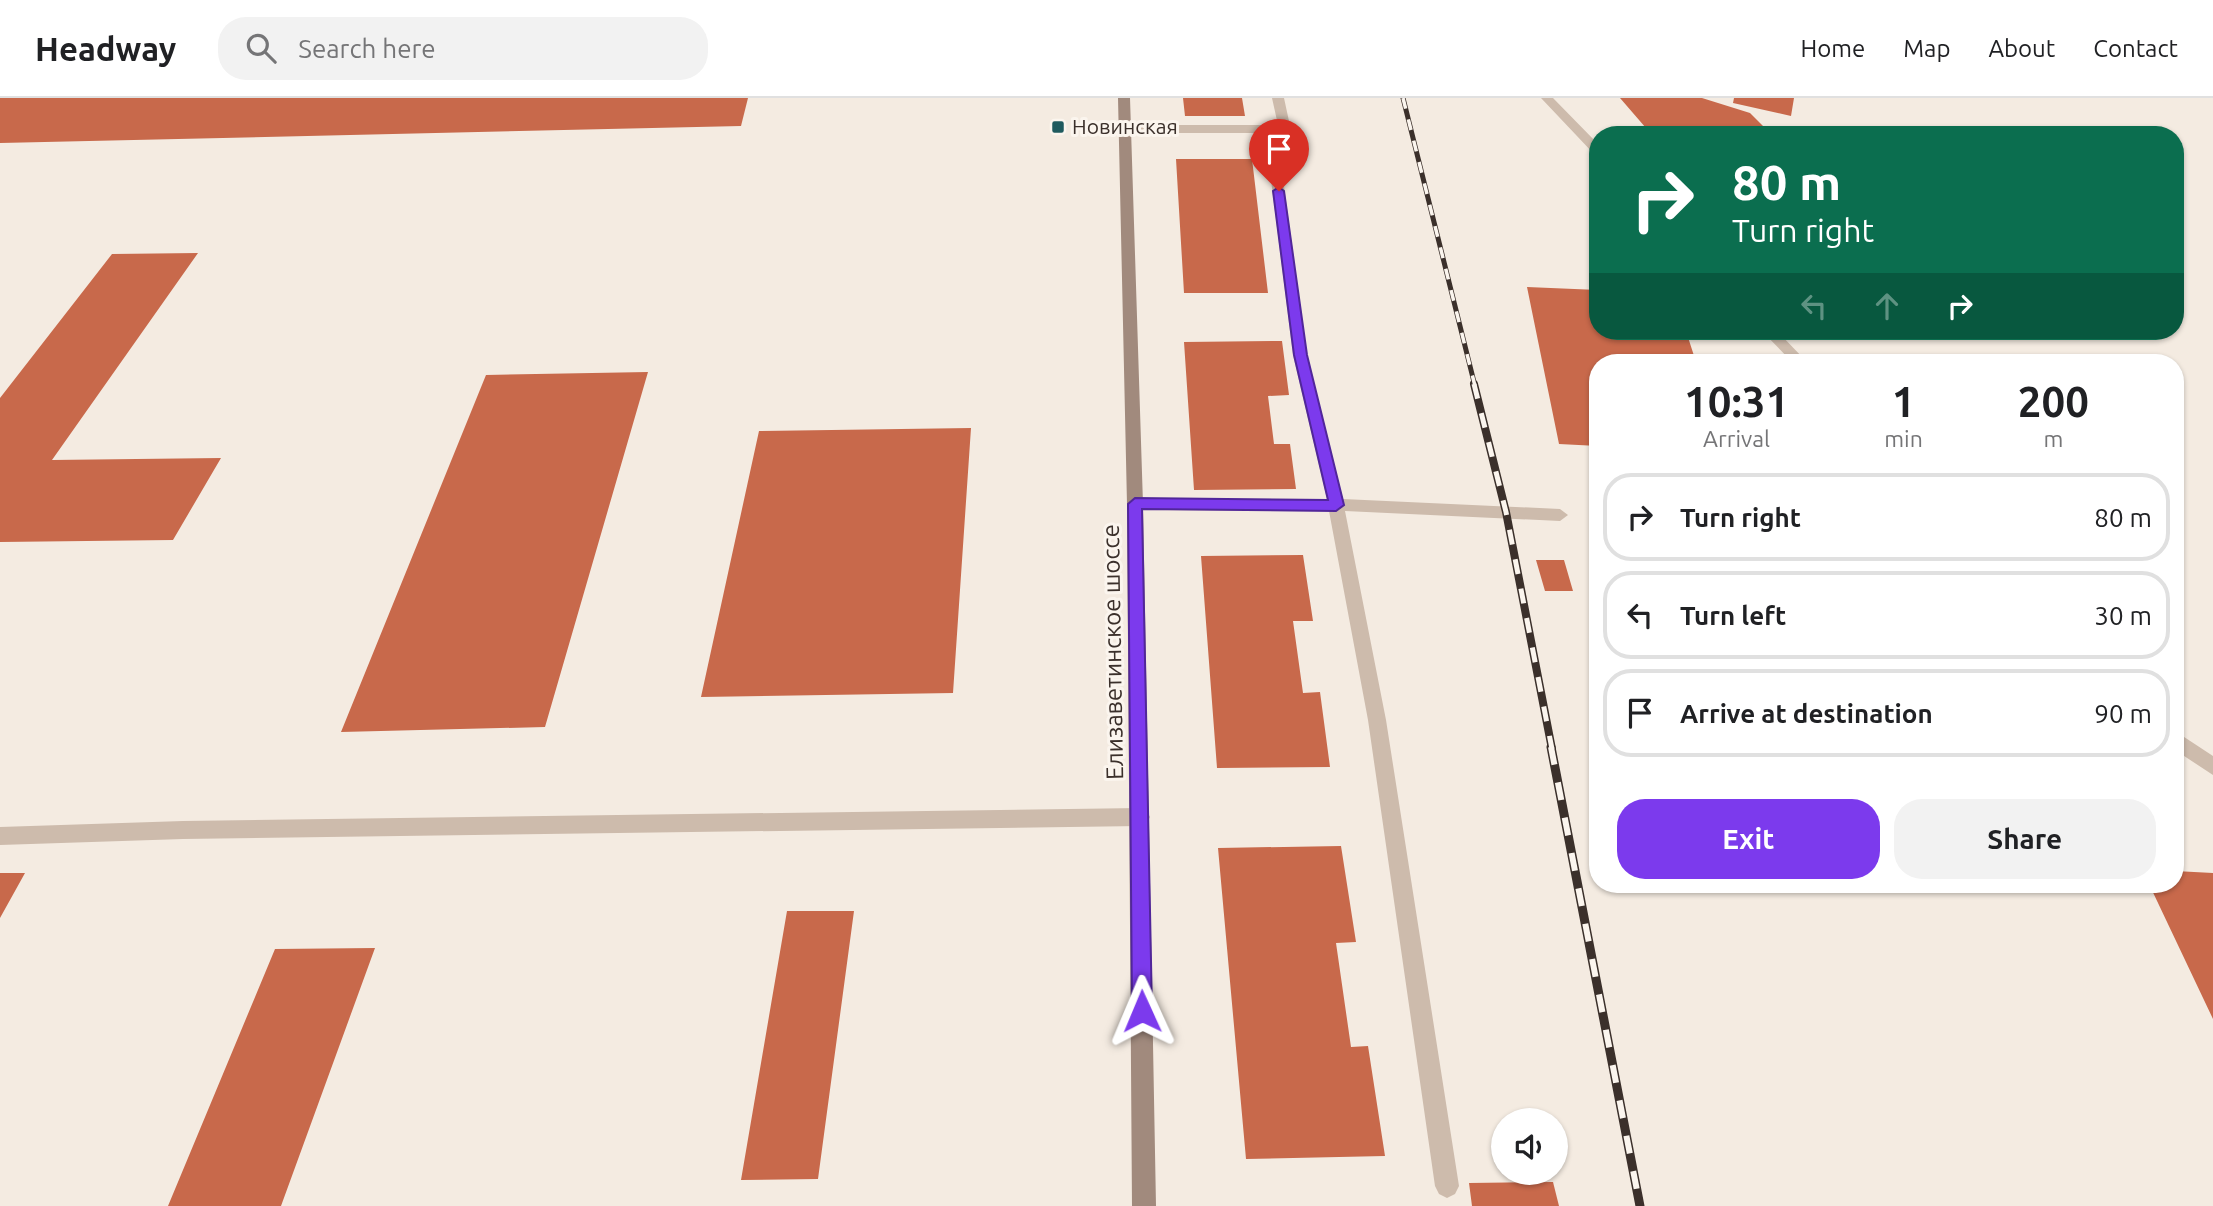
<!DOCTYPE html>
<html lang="en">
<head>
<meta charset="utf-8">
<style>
	:root { --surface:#fff; --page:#f2f2f2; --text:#202124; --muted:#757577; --line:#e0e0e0; --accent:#7c3aed }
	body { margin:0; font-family:Ubuntu,sans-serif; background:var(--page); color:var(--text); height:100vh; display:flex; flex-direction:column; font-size:26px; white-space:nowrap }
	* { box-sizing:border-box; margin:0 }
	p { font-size:23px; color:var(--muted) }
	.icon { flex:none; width:38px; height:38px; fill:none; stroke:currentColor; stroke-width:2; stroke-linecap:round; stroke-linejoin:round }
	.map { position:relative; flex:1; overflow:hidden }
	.side { position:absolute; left:1589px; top:256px; width:595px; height:539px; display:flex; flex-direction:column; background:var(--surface); border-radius:28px; box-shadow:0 2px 5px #0004 }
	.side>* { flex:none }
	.guide { position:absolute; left:1589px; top:28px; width:595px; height:214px; border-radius:28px; box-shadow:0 2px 5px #0004; background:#0b6e4f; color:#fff; overflow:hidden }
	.controls { position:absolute; left:1491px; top:1010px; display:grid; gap:14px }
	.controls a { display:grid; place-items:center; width:77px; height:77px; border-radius:50%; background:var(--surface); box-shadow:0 2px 5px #0004; font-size:35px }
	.pin { position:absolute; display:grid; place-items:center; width:60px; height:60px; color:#fff; margin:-72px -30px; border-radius:50% 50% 50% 0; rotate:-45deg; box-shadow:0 0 7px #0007 }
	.pin .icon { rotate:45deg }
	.me { position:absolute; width:77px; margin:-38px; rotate:359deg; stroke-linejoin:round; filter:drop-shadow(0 0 5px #0008) }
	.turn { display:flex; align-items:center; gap:24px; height:147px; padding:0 28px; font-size:32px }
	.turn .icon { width:91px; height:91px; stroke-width:2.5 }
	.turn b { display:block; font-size:49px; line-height:60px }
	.lanes { display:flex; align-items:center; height:66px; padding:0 28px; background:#0003; justify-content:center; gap:35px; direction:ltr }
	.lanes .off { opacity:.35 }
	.eta { display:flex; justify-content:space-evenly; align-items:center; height:119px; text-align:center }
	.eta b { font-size:42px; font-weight:700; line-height:49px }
	.button { display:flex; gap:14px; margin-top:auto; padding:14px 28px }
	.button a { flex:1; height:80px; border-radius:28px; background:var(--accent); color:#fff; font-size:28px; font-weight:700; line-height:80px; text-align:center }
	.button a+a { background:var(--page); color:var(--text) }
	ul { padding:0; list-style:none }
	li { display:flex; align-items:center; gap:21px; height:88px; margin:0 14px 10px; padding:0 14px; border:4px solid var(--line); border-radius:28px }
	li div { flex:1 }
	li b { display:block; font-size:26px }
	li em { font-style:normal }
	header { display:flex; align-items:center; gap:42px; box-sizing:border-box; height:98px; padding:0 35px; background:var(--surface); border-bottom:2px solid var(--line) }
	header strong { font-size:33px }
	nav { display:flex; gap:38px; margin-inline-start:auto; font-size:24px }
	.search { width:490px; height:63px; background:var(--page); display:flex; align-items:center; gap:18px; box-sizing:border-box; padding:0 24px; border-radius:28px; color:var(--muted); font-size:26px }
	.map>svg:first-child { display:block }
	.building { fill:#c8694b }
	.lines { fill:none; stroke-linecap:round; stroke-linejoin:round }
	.lane { fill:#cdbbac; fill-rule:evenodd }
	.street { fill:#cdbbac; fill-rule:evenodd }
	.secondary { fill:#a18a7d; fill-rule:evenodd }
	.rail-far2-casing { stroke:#3b302b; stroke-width:5 }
	.rail-far1-casing { stroke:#3b302b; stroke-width:8 }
	.rail-casing { stroke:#3b302b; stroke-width:9 }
	.rail-far2 { stroke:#fbf5ee; stroke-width:3.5; stroke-dasharray:11; stroke-linecap:butt }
	.rail-far1 { stroke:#fbf5ee; stroke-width:5; stroke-dasharray:15; stroke-linecap:butt }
	.rail { stroke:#fbf5ee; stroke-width:6; stroke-dasharray:18; stroke-linecap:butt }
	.route { fill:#7c3aed; stroke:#51269a; stroke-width:2 }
	.poi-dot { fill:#1f5a5e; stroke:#fbf5ee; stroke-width:2.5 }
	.labels { text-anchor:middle; stroke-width:6; stroke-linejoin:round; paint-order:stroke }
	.far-poi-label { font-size:21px; fill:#3b302b; stroke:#fbf5ee; text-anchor:start }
	.street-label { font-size:24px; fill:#3b302b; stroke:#fbf5ee }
</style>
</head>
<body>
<header>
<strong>Headway</strong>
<div class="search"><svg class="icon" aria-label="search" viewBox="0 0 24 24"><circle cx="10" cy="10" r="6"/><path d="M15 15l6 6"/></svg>Search here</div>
<nav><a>Home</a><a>Map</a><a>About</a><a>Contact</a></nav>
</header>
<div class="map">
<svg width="2213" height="1108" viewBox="0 0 2213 1108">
	<rect width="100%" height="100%" fill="#f4ebe1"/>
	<path class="building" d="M0 0H748L741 28 0 45Z
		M1183 0H1242L1245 18H1185Z
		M1620 0H1702L1750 15 1772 37H1652Z
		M1734 0H1794L1791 18 1733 5Z
		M1176 61H1252L1268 195H1184Z
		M198 155 52 362 221 360 173 442 0 444V300L112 156Z
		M1527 189 1598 192V233H1686L1696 264H1598V348L1559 346Z
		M1282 243 1289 297 1268 298 1274 346H1290L1296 391 1194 392 1184 244Z
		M648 274 545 629 341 634 486 277Z
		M971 330 953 595 701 599 759 333Z
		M1303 457 1313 523H1293L1303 595 1320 594 1330 669 1217 670 1201 458Z
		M1536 462H1564L1573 493H1545Z
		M1341 748 1356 844 1336 845 1351 949 1368 948 1385 1058 1246 1061 1218 750Z
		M2175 773 2213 775V921L2149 786H2175Z
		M0 775H25L0 820Z
		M787 813H854L818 1081 741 1082Z
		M375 850 281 1108H168L275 851Z
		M1553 1084 1559 1108H1472L1469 1085Z"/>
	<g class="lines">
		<path class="lane" d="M1272 0H1284L1292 37 1281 66 1307 257 1343 401 1560 411 1568 417 1560 423 1345 413 1386 622 1459 1088 1455 1096 1447 1100 1439 1096 1435 1088 1368 622 1329 413 1135 412 1127 406 1135 400 1327 401 1293 257 1269 66 1279 35H1126L1120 31 1126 27H1278Z
			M1541 0H1553L1598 46V57L1594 56Z
			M1762 233H1777L1807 264H1792Z
			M2175 633 2213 658V677L2175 652Z"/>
		<path class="street" d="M1140 710 1147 713 1150 719 1147 725 1140 728 183 741 0 747V729L183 723Z"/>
		<path class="secondary" d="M1118 0H1130L1143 406 1156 1108H1132L1127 406Z"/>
		<defs>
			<path id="rail-far2" d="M1403 0 1475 288"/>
			<path id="rail-far1" d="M1474 286 1506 414 1552 651"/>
			<path id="rail" d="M1551 649 1640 1108"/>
		</defs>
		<use href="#rail-far2" class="rail-far2-casing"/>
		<use href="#rail-far1" class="rail-far1-casing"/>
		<use href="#rail" class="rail-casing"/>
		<use href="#rail-far2" class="rail-far2"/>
		<use href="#rail-far1" class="rail-far1"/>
		<use href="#rail" class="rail"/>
	</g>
	<path class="route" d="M1279 89 1284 93 1307 257 1344 407 1336 413 1142 411 1152 913 1149 920 1142 923 1135 920 1132 913 1128 406 1135 400 1328 402 1294 257 1273 93Z"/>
	<rect class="poi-dot" x="1051" y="22" width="14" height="14" rx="3.5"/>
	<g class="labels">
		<g class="far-poi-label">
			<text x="1072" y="36">Новинская</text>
		</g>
		<g class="street-label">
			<text transform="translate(1113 554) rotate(-91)" y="8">Елизаветинское шоссе</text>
		</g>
	</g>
</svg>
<div class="controls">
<a><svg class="icon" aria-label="sound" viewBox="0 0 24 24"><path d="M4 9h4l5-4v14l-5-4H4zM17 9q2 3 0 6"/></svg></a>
</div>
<div class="pin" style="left:1279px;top:93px;background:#d93025"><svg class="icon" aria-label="arrive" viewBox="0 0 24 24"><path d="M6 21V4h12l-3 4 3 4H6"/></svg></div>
<svg class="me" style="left:1142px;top:913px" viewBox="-20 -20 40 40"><path d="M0-17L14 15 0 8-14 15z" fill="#7c3aed" stroke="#fff" stroke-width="4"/></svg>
<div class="guide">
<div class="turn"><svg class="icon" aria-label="right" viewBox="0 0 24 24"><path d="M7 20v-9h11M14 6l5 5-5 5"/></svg><div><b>80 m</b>Turn right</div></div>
<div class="lanes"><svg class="icon off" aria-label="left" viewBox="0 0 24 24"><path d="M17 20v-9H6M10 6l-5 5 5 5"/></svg><svg class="icon off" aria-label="ahead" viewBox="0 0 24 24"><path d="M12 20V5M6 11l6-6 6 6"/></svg><svg class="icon" aria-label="right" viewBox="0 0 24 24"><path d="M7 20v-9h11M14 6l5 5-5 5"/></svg></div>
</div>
<section class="side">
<div class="eta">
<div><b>10:31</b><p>Arrival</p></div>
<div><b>1</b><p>min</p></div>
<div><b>200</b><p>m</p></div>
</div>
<ul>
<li><svg class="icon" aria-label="right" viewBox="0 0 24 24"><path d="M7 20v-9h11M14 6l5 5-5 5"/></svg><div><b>Turn right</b></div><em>80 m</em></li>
<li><svg class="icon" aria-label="left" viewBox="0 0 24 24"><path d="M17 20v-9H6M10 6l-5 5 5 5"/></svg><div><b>Turn left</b></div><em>30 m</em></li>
<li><svg class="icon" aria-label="arrive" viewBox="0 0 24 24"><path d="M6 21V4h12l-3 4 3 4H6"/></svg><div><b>Arrive at destination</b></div><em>90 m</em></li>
</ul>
<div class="button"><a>Exit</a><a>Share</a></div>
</section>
</div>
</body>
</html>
